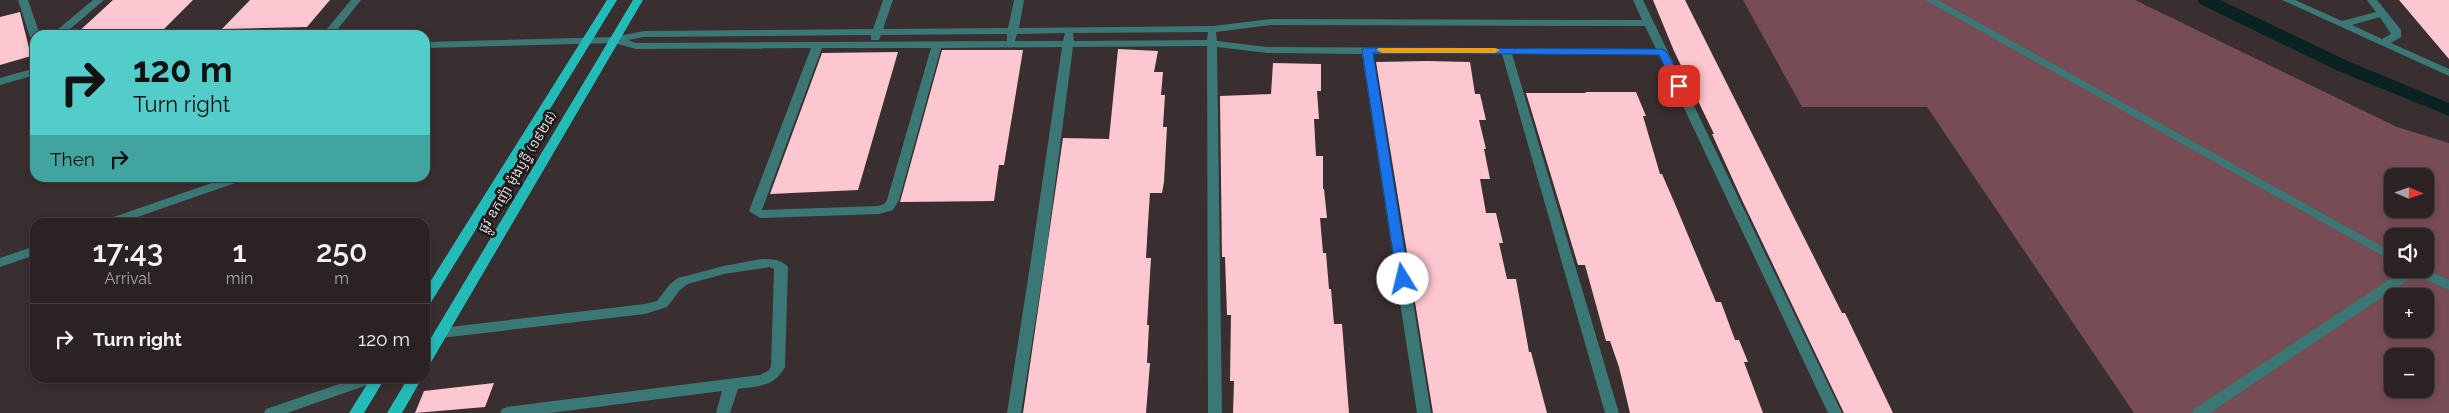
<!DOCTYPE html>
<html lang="en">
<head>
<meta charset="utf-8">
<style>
	:root { --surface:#2b2224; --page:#372f31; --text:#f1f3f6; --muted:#a6a4a6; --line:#473f41 }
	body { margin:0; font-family:Raleway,"Noto Sans Khmer",sans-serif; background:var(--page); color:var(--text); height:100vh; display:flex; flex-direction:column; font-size:19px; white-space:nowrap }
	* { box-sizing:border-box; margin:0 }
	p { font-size:16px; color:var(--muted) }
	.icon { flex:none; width:28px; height:28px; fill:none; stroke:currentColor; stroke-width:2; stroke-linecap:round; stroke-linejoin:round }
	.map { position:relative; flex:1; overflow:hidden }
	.panel { position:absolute; left:30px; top:218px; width:400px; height:165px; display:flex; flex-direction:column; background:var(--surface); border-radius:15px; box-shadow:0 2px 8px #0003,0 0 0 1px var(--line) }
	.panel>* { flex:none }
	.top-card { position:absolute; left:30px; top:30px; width:400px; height:152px; border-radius:15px; box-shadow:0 2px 8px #0003,0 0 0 1px var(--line); background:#53cdca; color:#111; overflow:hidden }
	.needle { width:32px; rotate:92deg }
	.tools { position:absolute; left:2384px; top:168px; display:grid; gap:10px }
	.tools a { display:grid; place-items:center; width:50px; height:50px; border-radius:10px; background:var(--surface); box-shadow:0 2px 8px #0003,0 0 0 1px var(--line); font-size:25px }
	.pin { position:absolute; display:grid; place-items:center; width:42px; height:42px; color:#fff; margin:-21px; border-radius:10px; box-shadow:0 2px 8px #0006 }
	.me { position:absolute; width:55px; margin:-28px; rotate:351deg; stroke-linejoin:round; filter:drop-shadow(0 0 4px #0008) }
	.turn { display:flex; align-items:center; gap:18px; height:105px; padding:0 20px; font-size:22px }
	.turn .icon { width:65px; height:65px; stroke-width:2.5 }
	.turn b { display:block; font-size:35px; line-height:42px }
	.then { display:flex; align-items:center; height:48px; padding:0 20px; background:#0003; gap:10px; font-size:19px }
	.eta { display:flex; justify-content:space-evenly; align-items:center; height:85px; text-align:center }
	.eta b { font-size:30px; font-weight:600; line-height:35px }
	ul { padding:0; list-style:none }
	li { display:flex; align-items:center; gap:15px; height:70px; padding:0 20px; border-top:1px solid var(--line) }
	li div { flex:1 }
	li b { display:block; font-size:19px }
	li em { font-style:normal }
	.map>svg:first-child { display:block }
	.green { fill:#774c54; fill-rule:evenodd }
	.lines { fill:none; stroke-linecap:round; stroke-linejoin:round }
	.canal { fill:#0a2322; fill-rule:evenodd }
	.building { fill:#fdc7d0 }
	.minor { fill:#3b7775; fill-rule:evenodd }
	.major { fill:#23bbb8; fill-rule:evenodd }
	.route { fill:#1a73e8; stroke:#114b97 }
	.slow { fill:#f59e0b }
	.labels { text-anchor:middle; stroke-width:5; stroke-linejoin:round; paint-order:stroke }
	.street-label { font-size:14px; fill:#dad3d4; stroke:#1d1819 }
</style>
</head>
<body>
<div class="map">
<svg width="2449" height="413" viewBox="0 0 2449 413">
	<rect width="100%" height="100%" fill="#392e30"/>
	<path class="green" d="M1743 0H2135L2397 127 2449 143V413H2134L1927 107H1802ZM2392 176H2425V209H2392ZM2392 236H2425V269H2392ZM2392 296H2425V329H2392ZM2392 356H2425V389H2392Z"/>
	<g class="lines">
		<path class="canal" d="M2197 0H2220L2350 62 2449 103V116L2336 70 2200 4Z"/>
	</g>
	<path class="building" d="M113 0H193L158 35H75Z
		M250 0H330L307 27 222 29Z
		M1653 0H1685L1842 313H1845L1893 413H1844L1742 200 1712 134H1714L1674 51Z
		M2399 0H2449V59Z
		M20 12 31 56 0 65V17Z
		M1118 49 1158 51 1154 72H1163L1161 95H1165L1163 127H1167L1164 182 1162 193H1150L1148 223 1146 258H1151L1147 325H1149L1147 363H1150L1146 413H1023L1063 138 1109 139Z
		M942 50H1023L1004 165H999L994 201 900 202Z
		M898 52 858 190 770 194 822 53Z
		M1427 61 1470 62 1475 94H1480L1486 120H1479L1486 149H1484L1490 179H1480L1486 213H1496L1503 243H1499L1507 279H1516L1529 352H1531L1547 413H1433L1376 62Z
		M1273 63 1321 64V91H1317L1319 119H1314L1316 156H1323V189H1324L1327 218H1320L1323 253H1326L1329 289H1331L1334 324H1342L1349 413H1233L1234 381H1230L1231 315H1227L1225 257H1222L1220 96 1271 94Z
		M1585 92H1636L1646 116H1643L1660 174H1662L1675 204 1716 302H1721L1735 340H1739L1748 362H1744L1763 413H1630L1619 367 1610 341H1606L1585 265H1578L1526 93H1586Z
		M494 383 485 407 415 413 424 391Z"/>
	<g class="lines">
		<path class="minor" d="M18 0H28L40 35H35V40L30 37Z
			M93 0H104L63 35H51Z
			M351 0H361L333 35H322Z
			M883 0H893L883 29 1008 28 1014 0H1024L1019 28 1213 26 1271 19 1642 20 1633 0H1643L1842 413H1828L1659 55 1512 54 1619 413H1605L1502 54H1373L1431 413H1417L1362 54 1267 53 1217 47 1222 413H1208L1207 46 1073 47 1046 253 1021 413H1007L1032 253 1062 47 941 48 899 200 893 210 879 214 760 218 749 211 811 48 636 49 614 43 425 48V42L614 37 644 31 873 29ZM1271 25 1645 26 1656 49 1267 47 1217 41 1216 32ZM1208 32 1207 40 1074 41 1073 33ZM1065 33 1063 41H1015L1017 34ZM1007 34V41L636 43 628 40 644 37 871 35V40H879L881 35ZM822 48H931L887 200 884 204 878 206 762 210Z
			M1925 0H1938L2392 252V261Z
			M2282 0H2295L2342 21 2376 12 2367 0H2377L2401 30V37L2391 43 2449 69V76ZM2380 17 2391 34 2382 39 2352 25Z
			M32 69H35V75L0 85V78Z
			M226 178H243L241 181 123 222H106L108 219Z
			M35 246V255L0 267V258Z
			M761 259C770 259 782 259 788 267L785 367C774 387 759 386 738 389L730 413H716L722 391 550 413H500L502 409 507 407 760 375 768 371 771 367 774 269 770 267 724 274 688 284 680 290 667 307 645 314 441 338 436 337 434 333 436 329 441 328 645 304 657 301 670 284 678 278 724 266Z
			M2405 269H2425L2449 280V290L2415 275 2210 413H2192L2194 409Z
			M357 378H378L376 382 287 413H264L266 409Z"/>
		<path class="major" d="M607 0H617L430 304 425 306V290Z
			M633 0H643L430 364 425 365V348Z
			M371 378H385L364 413H349Z
			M408 378H422L402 413H387Z"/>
	</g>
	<path class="route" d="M1364 48 1662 49 1667 52 1684 86 1679 89 1675 88 1659 55 1373 53 1409 279 1403 284 1397 279 1362 50Z"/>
	<path class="slow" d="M1378 48H1495L1500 50 1495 53H1382L1377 50Z"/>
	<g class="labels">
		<g class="street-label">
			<text transform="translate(517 172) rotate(-59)" y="5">ផ្លូវ ឧកញ៉ា ម៉ុងឫទ្ធី (១៩២៨)</text>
		</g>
	</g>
</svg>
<div class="tools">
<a><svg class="needle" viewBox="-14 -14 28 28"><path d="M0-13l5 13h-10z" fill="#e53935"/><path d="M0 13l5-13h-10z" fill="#a6a4a6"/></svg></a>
<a><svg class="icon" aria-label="sound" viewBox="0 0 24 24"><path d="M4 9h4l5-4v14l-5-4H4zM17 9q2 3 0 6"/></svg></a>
<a>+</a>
<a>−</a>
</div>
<div class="pin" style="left:1679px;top:86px;background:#d93025"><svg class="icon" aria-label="arrive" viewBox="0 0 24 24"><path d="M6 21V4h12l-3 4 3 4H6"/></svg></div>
<svg class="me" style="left:1403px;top:279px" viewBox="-20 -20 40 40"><circle r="19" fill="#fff"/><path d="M0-13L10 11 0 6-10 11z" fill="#1a73e8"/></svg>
<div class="top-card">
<div class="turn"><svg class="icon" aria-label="right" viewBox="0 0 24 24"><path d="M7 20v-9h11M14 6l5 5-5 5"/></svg><div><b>120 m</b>Turn right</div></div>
<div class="then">Then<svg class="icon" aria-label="right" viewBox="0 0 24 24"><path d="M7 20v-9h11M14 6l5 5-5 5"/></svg></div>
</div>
<section class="panel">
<div class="eta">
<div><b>17:43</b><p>Arrival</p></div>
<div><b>1</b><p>min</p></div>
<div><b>250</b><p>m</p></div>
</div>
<ul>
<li><svg class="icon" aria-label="right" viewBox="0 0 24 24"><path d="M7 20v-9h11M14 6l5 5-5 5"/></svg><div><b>Turn right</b></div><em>120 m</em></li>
</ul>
</section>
</div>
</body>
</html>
